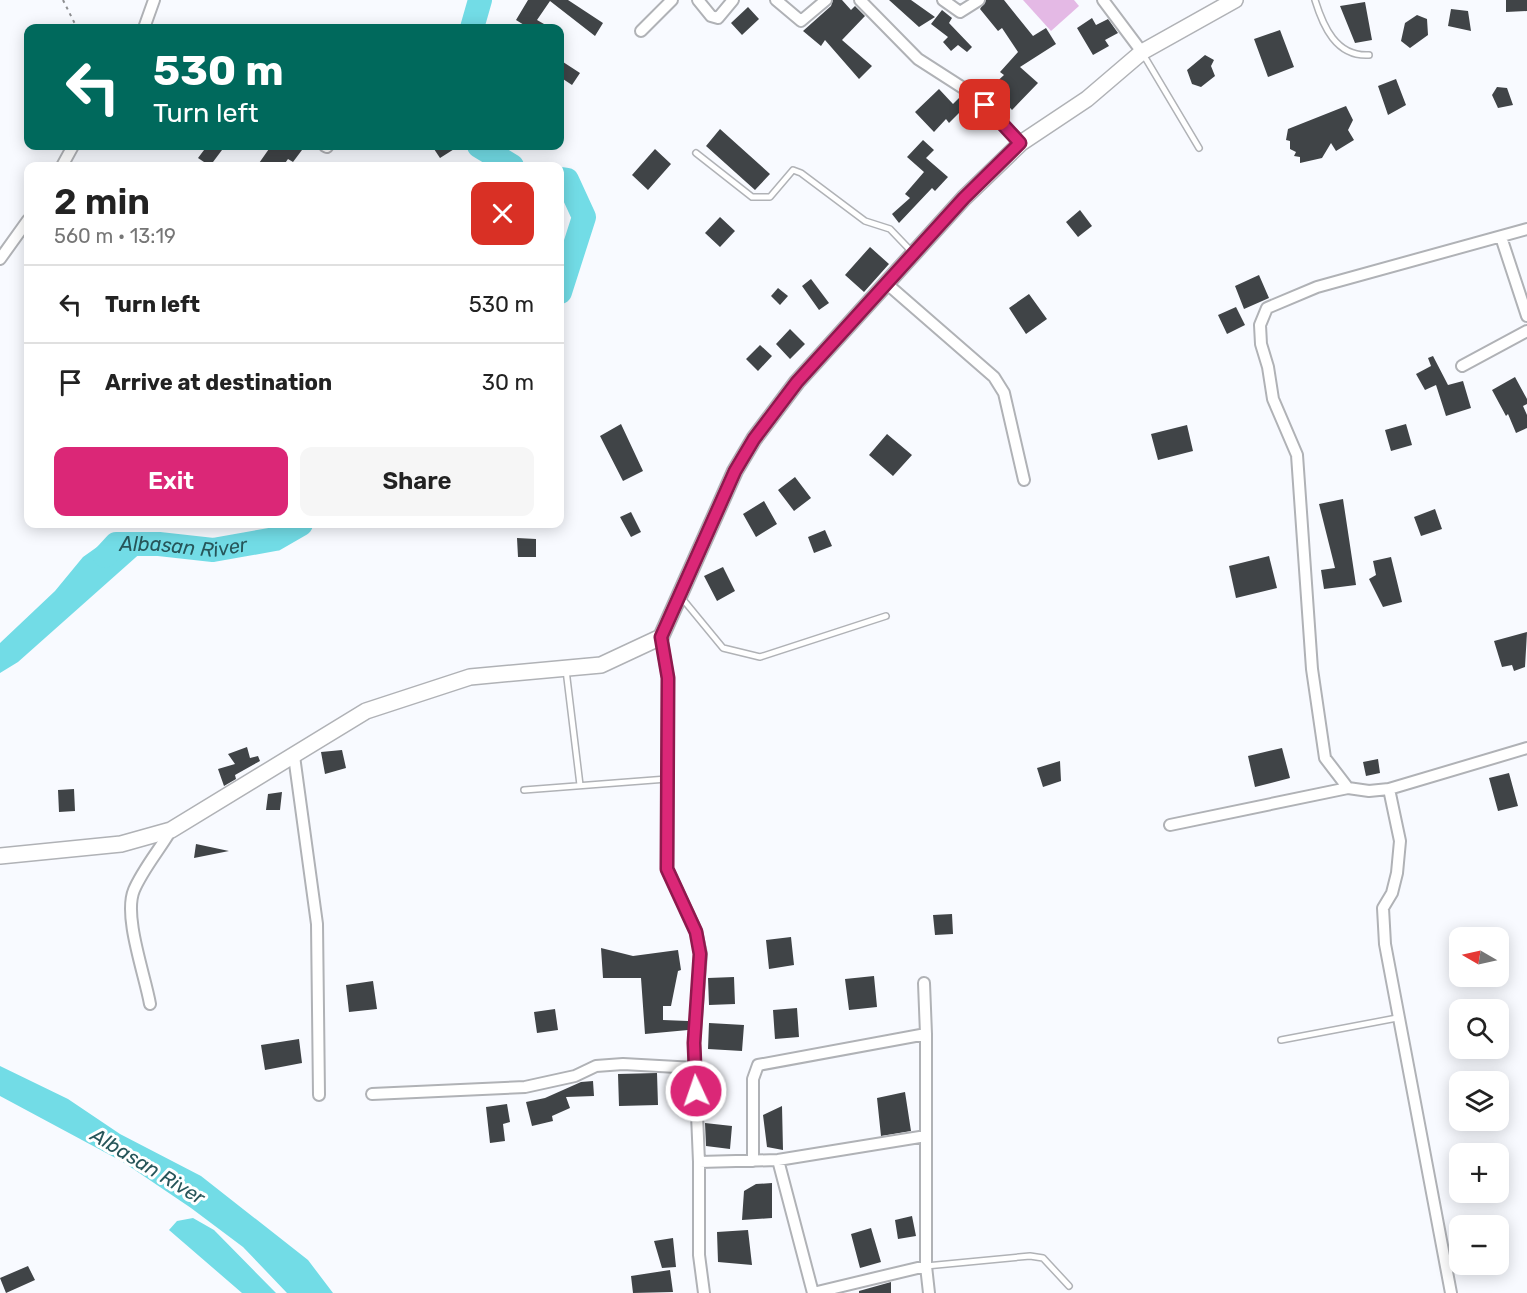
<!DOCTYPE html>
<html lang="en">
<head>
<meta charset="utf-8">
<style>
	:root { --surface:#fff; --page:#f6f6f6; --text:#222; --muted:#767676; --line:#e0e0e0; --accent:#db2777 }
	body { margin:0; font-family:Rubik,sans-serif; background:var(--page); color:var(--text); height:100vh; display:flex; flex-direction:column; font-size:22px; white-space:nowrap }
	* { box-sizing:border-box; margin:0 }
	p { font-size:20px; color:var(--muted) }
	.icon { flex:none; width:33px; height:33px; fill:none; stroke:currentColor; stroke-width:2; stroke-linecap:round; stroke-linejoin:round }
	.map { position:relative; flex:1; overflow:hidden }
	.drawer { position:absolute; left:24px; top:162px; width:540px; height:366px; display:flex; flex-direction:column; background:var(--surface); border-radius:12px; box-shadow:0 3px 15px #0003 }
	.drawer>* { flex:none }
	.banner { position:absolute; left:24px; top:24px; width:540px; height:126px; border-radius:12px; box-shadow:0 3px 15px #0003; background:#00695c; color:#fff; overflow:hidden }
	.needle { width:39px; rotate:279deg }
	.buttons { position:absolute; left:1449px; top:927px; display:grid; gap:12px }
	.buttons a { display:grid; place-items:center; width:60px; height:60px; border-radius:12px; background:var(--surface); box-shadow:0 3px 15px #0003; font-size:30px }
	.pin { position:absolute; display:grid; place-items:center; width:51px; height:51px; color:#fff; margin:-26px; border-radius:12px; box-shadow:0 3px 9px #0006 }
	.me { position:absolute; width:66px; margin:-33px; rotate:357deg; stroke-linejoin:round; filter:drop-shadow(0 0 4px #0008) }
	.turn { display:flex; align-items:center; gap:21px; height:126px; padding:0 30px; font-size:27px }
	.turn .icon { width:78px; height:78px; stroke-width:2.5 }
	.turn b { display:block; font-size:42px; line-height:51px }
	.round { display:grid; place-items:center; flex:none; width:63px; height:63px; border-radius:12px; background:var(--page) }
	.overview { display:flex; align-items:center; justify-content:space-between; height:102px; padding:0 30px }
	h1 { font-size:36px; font-weight:600; line-height:45px }
	.action { display:flex; gap:12px; margin-top:auto; padding:12px 30px }
	.action a { flex:1; height:69px; border-radius:12px; background:var(--accent); color:#fff; font-size:24px; font-weight:600; line-height:69px; text-align:center }
	.action a+a { background:var(--page); color:var(--text) }
	ul { padding:0; list-style:none }
	li { display:flex; align-items:center; gap:18px; height:78px; padding:0 30px; border-top:2px solid var(--line) }
	li div { flex:1 }
	li b { display:block; font-size:22px }
	li em { font-style:normal }
	.map>svg:first-child { display:block }
	.green { fill:#e4b9e5 }
	.water { fill:#72dce6 }
	.lines { fill:none; stroke-linecap:round; stroke-linejoin:round }
	.river { stroke:#72dce6; stroke-width:24 }
	.building { fill:#404447 }
	.lane-casing { stroke:#b0b2b6; stroke-width:8 }
	.street-casing { stroke:#b0b2b6; stroke-width:14 }
	.secondary-casing { stroke:#b0b2b6; stroke-width:18 }
	.path { stroke:#8d8e91; stroke-width:2; stroke-dasharray:3 4.5; stroke-linecap:butt }
	.lane { stroke:#fff; stroke-width:5 }
	.street { stroke:#fff; stroke-width:10 }
	.secondary { stroke:#fff; stroke-width:15 }
	.route-casing { stroke:#8e194d; stroke-width:15 }
	.route { stroke:#db2777; stroke-width:10 }
	.labels { text-anchor:middle; stroke-width:6; stroke-linejoin:round; paint-order:stroke }
	.water-label { font-size:20px; font-style:italic; fill:#27565a; stroke:#fff }
</style>
</head>
<body>
<div class="map">
<svg width="1527" height="1293" viewBox="0 0 1527 1293">
	<rect width="100%" height="100%" fill="#f8faff"/>
	<path class="green" d="M1023 0H1074L1079 6 1051 31Z"/>
	<path class="water" d="M114 535 144 550 18 662 0 673V643L55 591 83 557Z
		M0 1066 68 1099 120 1134 201 1176 308 1260 333 1293H287L243 1247 191 1208 123 1162 0 1096Z
		M193 1218 214 1230 276 1293H242L169 1230 177 1221Z"/>
	<g class="lines">
		<g class="river">
			<path d="M472 28 480 0"/>
			<path d="M479 146 512 166"/>
			<path d="M560 179 567 180 584 217 560 292"/>
			<path id="s1" d="M105 556 116 544H159L213 550 275 539 301 524"/>
		</g>
	</g>
	<path class="building" d="M528 0H568L603 23 595 36 550 1 537 20 551 28H529L516 20Z
		M833 0H842L851 10 855 6 865 16 842 40 872 66 859 79 825 40 821 46 803 31 831 6Z
		M889 0H911L935 17 919 27Z
		M986 0H1004L1033 36 1046 28 1056 44 1020 67 1038 83 1012 110 991 87 1004 75 1000 72 1018 52 1002 28 998 31 980 9Z
		M1506 0H1527V11L1506 12Z
		M1365 2 1372 40 1355 43 1340 6Z
		M748 7 759 19 742 35 731 23Z
		M1451 9 1468 11 1471 31 1448 26Z
		M942 10 952 18 949 23 972 47 967 52 958 45 951 51 943 42 948 37 931 24Z
		M1417 15 1427 19 1428 35 1410 48 1401 41 1405 23Z
		M1092 18 1096 25 1108 19 1118 33 1105 40 1109 46 1093 55 1077 28Z
		M1280 30 1294 67 1268 77 1254 39Z
		M1205 55 1214 60 1211 66 1215 76 1201 87 1192 84 1187 70Z
		M560 60 580 73 572 85 560 77Z
		M1396 79 1406 105 1388 115 1378 86Z
		M1497 87 1507 88 1513 105 1498 108 1492 95Z
		M939 89 953 104 961 96 969 103 949 123 946 119 934 132 915 112Z
		M1346 106 1353 120 1348 130 1354 140 1336 151 1331 143 1322 158 1300 163V157L1294 156 1296 152 1290 149V141L1286 140 1288 129Z
		M720 129 770 174 755 190 706 146Z
		M923 140 934 150 926 158 948 177 935 191 932 188 899 223 892 214 910 198 905 194 924 172 907 157Z
		M207 146H225L210 166 198 158Z
		M271 146H305L293 162 288 159 283 166H257Z
		M432 146H459L440 158Z
		M655 149 671 164 648 190 632 175Z
		M1080 210 1092 226 1078 237 1066 222Z
		M720 217 735 231 720 247 705 233Z
		M870 247 889 264 864 292 845 275Z
		M1259 275 1269 298 1244 309 1235 286Z
		M811 279 829 303 819 310 802 286Z
		M778 288 788 296 780 305 771 296Z
		M1029 294 1047 319 1026 334 1009 308Z
		M1236 307 1245 325 1227 334 1218 315Z
		M790 329 805 344 790 359 776 344Z
		M760 345 772 356 758 371 746 359Z
		M1433 356 1448 385 1463 381 1471 408 1446 416 1436 385 1425 390 1416 374 1431 366 1428 358Z
		M1515 377 1527 399V404L1523 406 1527 415V428L1516 433 1508 414 1506 416 1492 390Z
		M621 424 643 471 623 481 600 436Z
		M1406 424 1412 445 1391 451 1385 430Z
		M1187 425 1193 451 1158 460 1151 434Z
		M887 434 912 455 893 476 869 455Z
		M795 477 811 498 794 511 778 490Z
		M1343 499 1356 585 1324 589 1321 570 1335 568 1319 504Z
		M764 501 777 524 756 537 743 514Z
		M1435 509 1442 529 1421 536 1414 517Z
		M631 512 641 532 631 537 620 517Z
		M825 530 832 546 814 553 808 537Z
		M517 538 536 539V557H518Z
		M1269 556 1277 588 1236 598 1229 566Z
		M1391 557 1402 602 1383 607 1369 579 1376 575 1373 561Z
		M723 567 735 591 717 601 704 576Z
		M1527 632 1525 667 1514 671 1512 665 1502 667 1494 641Z
		M247 747 250 758 258 756 260 761 235 775 236 779 224 786 218 769 235 764 228 754Z
		M1282 748 1290 778 1255 787 1248 756Z
		M342 750 346 768 325 774 321 752Z
		M1378 759 1380 773 1366 776 1363 762Z
		M1060 761 1061 781 1043 787 1037 768Z
		M1509 773 1518 806 1498 811 1489 778Z
		M74 789 75 811 59 812 58 790Z
		M282 792 280 810H266L268 794Z
		M196 844 229 851 194 858Z
		M952 914 953 934 935 935 933 915Z
		M791 937 794 965 769 969 766 940Z
		M601 948 633 956 678 950 681 970 678 971 671 1006H663V1020L688 1021V1030L645 1034 641 978H603Z
		M874 976 877 1007 849 1010 845 979Z
		M734 977 735 1004 709 1005 708 978Z
		M373 981 377 1009 349 1012 346 985Z
		M797 1008 799 1037 775 1039 773 1010Z
		M555 1009 558 1030 537 1033 534 1012Z
		M709 1023 744 1025 742 1051 708 1049Z
		M299 1039 302 1063 265 1070 261 1045Z
		M657 1073 658 1105 619 1106 618 1074Z
		M593 1081 594 1096 566 1097 570 1108 552 1116 553 1121 532 1126 526 1102 545 1098 581 1082Z
		M905 1092 911 1131 881 1136 877 1098Z
		M507 1104 510 1122 503 1124 505 1141 490 1143 486 1107Z
		M782 1106 783 1150 767 1147 763 1115Z
		M705 1123 732 1126 730 1149 706 1146Z
		M772 1183V1218L742 1220 744 1191 756 1184Z
		M912 1216 916 1236 898 1239 895 1220Z
		M871 1228 881 1262 860 1268 851 1234Z
		M748 1230 752 1265 718 1262 717 1232Z
		M673 1238 676 1267 662 1268 654 1241Z
		M28 1266 35 1280 6 1293 0 1278Z
		M670 1270 673 1292 633 1293 631 1276Z
		M891 1282V1293H859V1291Z"/>
	<g class="lines">
		<defs>
			<path id="lane" d="M1315 0C1323 26 1336 57 1369 55
				M1143 54 1199 148
				M696 153 752 197H770L793 170 801 173 865 221 890 229 912 252
				M681 597 723 648 760 657 886 616
				M566 670 580 785
				M524 790 667 779
				M1281 1040 1397 1018
				M926 1266 1030 1256 1043 1258 1069 1286"/>
			<path id="street" d="M698 0 711 16 718 18 733 0
				M776 0 801 21 826 0
				M860 0 918 59 974 95 1021 143
				M943 0 960 12 979 0
				M1103 0 1142 52
				M144 28 154 0
				M641 31 672 0
				M325 146 327 147
				M62 166 73 146
				M1501 237 1527 316
				M0 259 28 220
				M886 283 994 377 1004 393 1024 480
				M1462 366 1527 331
				M661 637 668 678 667 869 696 931 701 954 694 1043 699 1162V1255L704 1293
				M294 756 317 924 319 1095
				M1348 788 1325 758 1312 669 1297 455 1273 399 1268 367 1261 344 1260 325 1267 308 1317 287 1527 229
				M1389 789 1400 841 1397 873 1392 893 1383 908 1385 944 1451 1293
				M1170 825 1348 788 1369 791 1389 789 1527 748
				M924 983 926 1034
				M150 1004C145 975 123 916 134 890 143 869 160 849 171 830
				M372 1094 525 1087 575 1076 596 1066 623 1064 695 1068
				M778 1160 813 1293
				M753 1161V1079L758 1065 926 1034V1266L929 1293
				M699 1162 778 1160 926 1136
				M813 1293 926 1266"/>
			<path id="secondary" d="M0 856 121 844 171 830 366 711 470 677 601 665 661 637 735 471 754 439 797 382 964 198 1021 143 1087 99 1142 52 1235 0"/>
		</defs>
		<use href="#lane" class="lane-casing"/>
		<use href="#street" class="street-casing"/>
		<use href="#secondary" class="secondary-casing"/>
		<path class="path" d="M63 0 77 28"/>
		<use href="#lane" class="lane"/>
		<use href="#street" class="street"/>
		<use href="#secondary" class="secondary"/>
	</g>
	<g class="lines">
		<defs>
			<path id="route" d="M696 1091 694 1043 700 954 696 932 667 869 668 678 661 637 735 471 754 439 797 382 964 198 1020 143 985 105"/>
		</defs>
		<use href="#route" class="route-casing"/>
		<use href="#route" class="route"/>
	</g>
	<g class="labels">
		<g class="water-label">
			<text dy="7" stroke="none"><textPath href="#s1" startOffset="84">Albasan River</textPath></text>
			<text transform="translate(148 1166) rotate(31)" y="7">Albasan River</text>
		</g>
	</g>
</svg>
<div class="buttons">
<a><svg class="needle" viewBox="-14 -14 28 28"><path d="M0-13l5 13h-10z" fill="#e53935"/><path d="M0 13l5-13h-10z" fill="#767676"/></svg></a>
<a><svg class="icon" aria-label="search" viewBox="0 0 24 24"><circle cx="10" cy="10" r="6"/><path d="M15 15l6 6"/></svg></a>
<a><svg class="icon" aria-label="layers" viewBox="0 0 24 24"><path d="M12 4l9 5-9 5-9-5zM3 14l9 5 9-5"/></svg></a>
<a>+</a>
<a>−</a>
</div>
<div class="pin" style="left:985px;top:105px;background:#d93025"><svg class="icon" aria-label="arrive" viewBox="0 0 24 24"><path d="M6 21V4h12l-3 4 3 4H6"/></svg></div>
<svg class="me" style="left:696px;top:1091px" viewBox="-20 -20 40 40"><circle r="17" fill="#db2777" stroke="#fff" stroke-width="3"/><path d="M0-11L8 9 0 5-8 9z" fill="#fff"/></svg>
<div class="banner">
<div class="turn"><svg class="icon" aria-label="left" viewBox="0 0 24 24"><path d="M17 20v-9H6M10 6l-5 5 5 5"/></svg><div><b>530 m</b>Turn left</div></div>
</div>
<section class="drawer">
<div class="overview"><div><h1>2 min</h1><p>560 m · 13:19</p></div><a class="round" style="background:#d93025;color:#fff"><svg class="icon" aria-label="close" viewBox="0 0 24 24"><path d="M6 6l12 12M18 6L6 18"/></svg></a></div>
<ul>
<li><svg class="icon" aria-label="left" viewBox="0 0 24 24"><path d="M17 20v-9H6M10 6l-5 5 5 5"/></svg><div><b>Turn left</b></div><em>530 m</em></li>
<li><svg class="icon" aria-label="arrive" viewBox="0 0 24 24"><path d="M6 21V4h12l-3 4 3 4H6"/></svg><div><b>Arrive at destination</b></div><em>30 m</em></li>
</ul>
<div class="action"><a>Exit</a><a>Share</a></div>
</section>
</div>
</body>
</html>
